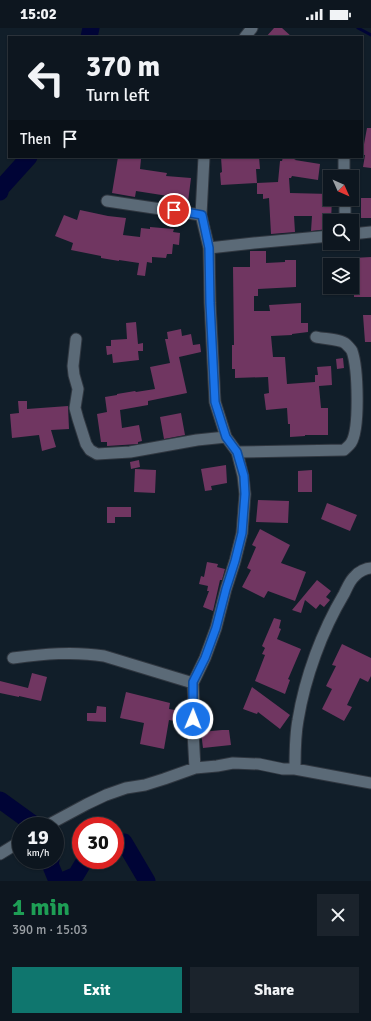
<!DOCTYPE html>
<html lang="en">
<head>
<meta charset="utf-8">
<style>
	:root { --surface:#0d161f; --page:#1b232c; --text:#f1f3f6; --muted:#9a9fa4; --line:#2d353d; --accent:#0f766e }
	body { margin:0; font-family:Signika,sans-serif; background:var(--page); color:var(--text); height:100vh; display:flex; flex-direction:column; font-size:15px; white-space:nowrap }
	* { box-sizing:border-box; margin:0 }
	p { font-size:13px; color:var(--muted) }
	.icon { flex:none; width:22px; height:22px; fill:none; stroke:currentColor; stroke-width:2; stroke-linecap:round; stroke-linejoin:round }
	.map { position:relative; height:853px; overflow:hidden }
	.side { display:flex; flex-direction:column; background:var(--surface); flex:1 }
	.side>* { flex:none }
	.top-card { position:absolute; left:8px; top:8px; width:355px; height:122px; border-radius:0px; box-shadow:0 1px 3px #0004,0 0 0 1px var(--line); background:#0d161f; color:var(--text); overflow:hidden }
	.needle { width:26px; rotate:135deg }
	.fabs { position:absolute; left:323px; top:142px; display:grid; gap:8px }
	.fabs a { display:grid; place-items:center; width:36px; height:36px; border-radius:0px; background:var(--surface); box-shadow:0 1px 3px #0004,0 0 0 1px var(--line); font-size:20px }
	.speed { position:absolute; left:12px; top:789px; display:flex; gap:8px; font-size:20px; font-weight:700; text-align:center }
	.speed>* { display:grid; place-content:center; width:52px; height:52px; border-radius:50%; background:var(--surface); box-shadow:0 1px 3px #0004,0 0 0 1px var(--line); line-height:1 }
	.speed small { font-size:10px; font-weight:400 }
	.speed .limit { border:6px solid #d22; background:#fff; color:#111 }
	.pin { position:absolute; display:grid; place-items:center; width:34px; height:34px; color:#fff; margin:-17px; border:2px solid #fff; border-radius:50%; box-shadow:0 1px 4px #0007 }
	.me { position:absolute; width:44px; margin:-22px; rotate:1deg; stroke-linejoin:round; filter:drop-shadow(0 0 3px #0008) }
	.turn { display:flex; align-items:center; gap:14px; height:84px; padding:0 12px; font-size:18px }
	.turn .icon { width:52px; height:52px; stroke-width:2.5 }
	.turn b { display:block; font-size:28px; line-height:34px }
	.then { display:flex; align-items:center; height:38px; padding:0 12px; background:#0003; gap:8px; font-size:15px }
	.round { display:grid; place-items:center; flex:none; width:42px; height:42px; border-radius:0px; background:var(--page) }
	.summary { display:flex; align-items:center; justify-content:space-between; height:68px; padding:0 12px }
	h1 { font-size:24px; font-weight:800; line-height:30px; color:#1e9e55 }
	.primary-button { display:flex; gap:8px; margin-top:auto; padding:8px 12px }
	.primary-button a { flex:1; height:46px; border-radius:0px; background:var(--accent); color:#fff; font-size:16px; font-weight:800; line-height:46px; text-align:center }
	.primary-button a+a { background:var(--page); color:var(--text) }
	.status { display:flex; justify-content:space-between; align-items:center; height:28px; padding:0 20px; background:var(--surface); direction:ltr }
	.status svg { height:11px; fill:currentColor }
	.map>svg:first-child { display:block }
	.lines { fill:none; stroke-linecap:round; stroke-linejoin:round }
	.stream { stroke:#000436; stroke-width:3 }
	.river { stroke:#000436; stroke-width:17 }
	.building { fill:#703661 }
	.minor-casing { stroke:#303740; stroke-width:13 }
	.minor { stroke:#5b6a77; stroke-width:11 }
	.route-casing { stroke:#114b97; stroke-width:10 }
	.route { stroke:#1a73e8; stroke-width:7 }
</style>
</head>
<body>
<div class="status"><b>15:02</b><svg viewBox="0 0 49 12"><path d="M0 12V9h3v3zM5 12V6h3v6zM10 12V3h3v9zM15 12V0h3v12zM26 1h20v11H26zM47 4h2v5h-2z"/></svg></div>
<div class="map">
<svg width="371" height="853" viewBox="0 0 371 853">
	<rect width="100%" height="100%" fill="#111e29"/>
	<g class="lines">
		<path class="stream" d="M358 0 371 7"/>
		<path class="river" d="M89 9 91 0
			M0 164 1 160 29 129
			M0 772 36 798
			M115 816 124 814 147 853
			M51 832 50 836 57 853
			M62 853 76 847 85 832"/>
	</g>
	<path class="building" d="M274 0H282L292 9H266Z
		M367 100H371V140L363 139 365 127H362Z
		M118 129H128L141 131 140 141 167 145 166 148 191 150 188 174 168 172V168L136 163 135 169 112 165Z
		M221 129H259L260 141H256L257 155 221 157 220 145 222 144Z
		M283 129H294V131L296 132H295L320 136 318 152 292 148 291 150H289L290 165 330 166V171H332L331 193H330V199L328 198V201L311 203 312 188H294L295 204 271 206 269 170 263 171V166H257V155L278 154 280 133H282Z
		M361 170H371V190H361Z
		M80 182 108 188 126 190 123 207 140 209 141 200 150 201V199L174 201 173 204 180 205 179 217 173 216 172 226H167L166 230 152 229V235L147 234 145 248 137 247 139 235 119 232V233L101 230V228L71 222 73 215 55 208 64 187 77 192Z
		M250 223H266V235L285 234V232H296V259L258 261V268H254V283H270L269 277 301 275V295H308V304L292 306V307L271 308 273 329H285L287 356 315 354V347H318L317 339 331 338 332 357 319 358 321 380H328V407H305V408L290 409V396H288L287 380 266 382 264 366 269 365 268 349 235 350V341H232V317H234L233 239H250Z
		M371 229V269H354L353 230Z
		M363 287H371V314H365Z
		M136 294 138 316 143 315V323H138L139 332 113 335 112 326 107 327 106 318H111V312L127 311 126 295Z
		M181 301 182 308 191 306 193 317 200 316 201 324 179 329 187 365 148 373V377L120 382 122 400 139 397 142 413 138 414V416L107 418V414H101L97 386 107 384 105 369 117 367V366L135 363 136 364 155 361 150 339 170 335 165 311H168L167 304Z
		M343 330 344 340 337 341 336 331Z
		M18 373H27V381L68 378 69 401 51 402 56 419 42 423 39 407 12 410 10 386 19 385Z
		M181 385 185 407 164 411 160 389Z
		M139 432 140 439 131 441 130 434Z
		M226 437 227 455 211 458 212 462 205 463 201 441Z
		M135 441 156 442 155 465 134 464Z
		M312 442V464H298V443Z
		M258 472 289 473 288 495 256 494Z
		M327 475 357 487 350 503 321 491Z
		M107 479H131V489H115V495H107Z
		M260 501 290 517 281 535 306 544 295 573 268 563 264 570 242 559 251 542 247 540 256 519 252 517Z
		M207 534 218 536 217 539 225 541 222 552H220L213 583 203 579 209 563H207L208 558 199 556 201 548 204 549Z
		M317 552 331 563 326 569 330 572 324 579 320 576 316 581 305 572 301 585 292 582Z
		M274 590 281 592 279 600 281 601 277 611 301 621 289 649 288 651 290 652 285 666 255 653 265 627 262 626 265 620 262 618Z
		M342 616 371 630V648L368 654 360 650 347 677 352 679 344 693 322 681 332 661 326 658 336 638 332 637Z
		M32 645 47 649 41 673 19 668V669L0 665V653L28 660Z
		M252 659 290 687 280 701 258 684 257 686 243 681Z
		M126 664 170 675 169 681 187 684 186 695 169 692 164 721 140 716 144 695 120 690Z
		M97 678 106 679V694L87 693V685H96Z
		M222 702H229L231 717 203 720 201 704Z"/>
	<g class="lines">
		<defs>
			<path id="minor" d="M245 9 252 0
				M344 149V129
				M345 171V193
				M107 173 201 187
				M352 206 371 204
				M209 220 254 215 330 208
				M76 311 73 338 74 347 78 361 75 380 78 391 86 416 90 422 97 426 130 424 197 412 226 409
				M237 424 344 422C346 420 349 418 351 415 360 401 358 340 352 323 351 321 348 318 346 316 341 311 324 311 316 309
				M13 630C43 626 74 623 104 628L193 655
				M195 740 193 704 194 678 193 655 205 630 216 600 226 561 235 533 242 505 245 466 243 448 237 424 226 409 215 374 210 275 209 220 201 187 204 129
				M295 741C295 724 295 708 298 692 305 649 322 603 344 566 347 560 350 552 355 548 358 544 366 540 371 540
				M46 798 87 776 106 767 126 760 145 757 164 751 195 740 217 738 233 735 259 736 283 741H295L371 755
				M0 826 21 813"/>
		</defs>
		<use href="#minor" class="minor-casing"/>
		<use href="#minor" class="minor"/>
	</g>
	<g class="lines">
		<defs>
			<path id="route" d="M174 182 202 187 209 220 210 275 215 374 226 409 237 424 244 448 245 466 242 505 235 533 226 561 216 600 205 630 193 654V691"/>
		</defs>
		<use href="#route" class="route-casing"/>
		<use href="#route" class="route"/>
	</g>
</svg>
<div class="fabs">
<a><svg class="needle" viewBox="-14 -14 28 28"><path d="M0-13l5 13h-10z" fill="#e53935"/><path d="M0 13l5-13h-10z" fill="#9a9fa4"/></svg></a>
<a><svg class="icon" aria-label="search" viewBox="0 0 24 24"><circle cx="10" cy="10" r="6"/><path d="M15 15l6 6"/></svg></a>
<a><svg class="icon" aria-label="layers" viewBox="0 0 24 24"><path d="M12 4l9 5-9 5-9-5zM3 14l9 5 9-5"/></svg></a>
</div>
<div class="speed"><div>19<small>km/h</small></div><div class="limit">30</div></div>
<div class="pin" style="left:174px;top:182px;background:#d93025"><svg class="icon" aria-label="arrive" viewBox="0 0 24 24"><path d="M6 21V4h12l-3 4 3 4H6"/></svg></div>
<svg class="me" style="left:193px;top:691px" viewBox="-20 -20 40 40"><circle r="17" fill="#1a73e8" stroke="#fff" stroke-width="3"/><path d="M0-11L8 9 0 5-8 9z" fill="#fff"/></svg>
<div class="top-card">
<div class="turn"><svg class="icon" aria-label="left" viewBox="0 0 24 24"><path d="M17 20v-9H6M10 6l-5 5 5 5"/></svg><div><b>370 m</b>Turn left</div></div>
<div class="then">Then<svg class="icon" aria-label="arrive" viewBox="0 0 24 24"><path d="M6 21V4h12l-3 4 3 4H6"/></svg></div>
</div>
</div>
<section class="side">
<div class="summary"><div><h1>1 min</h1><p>390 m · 15:03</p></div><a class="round"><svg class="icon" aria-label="close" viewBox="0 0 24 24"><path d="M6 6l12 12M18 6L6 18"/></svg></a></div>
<div class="primary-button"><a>Exit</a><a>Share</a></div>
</section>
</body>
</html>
